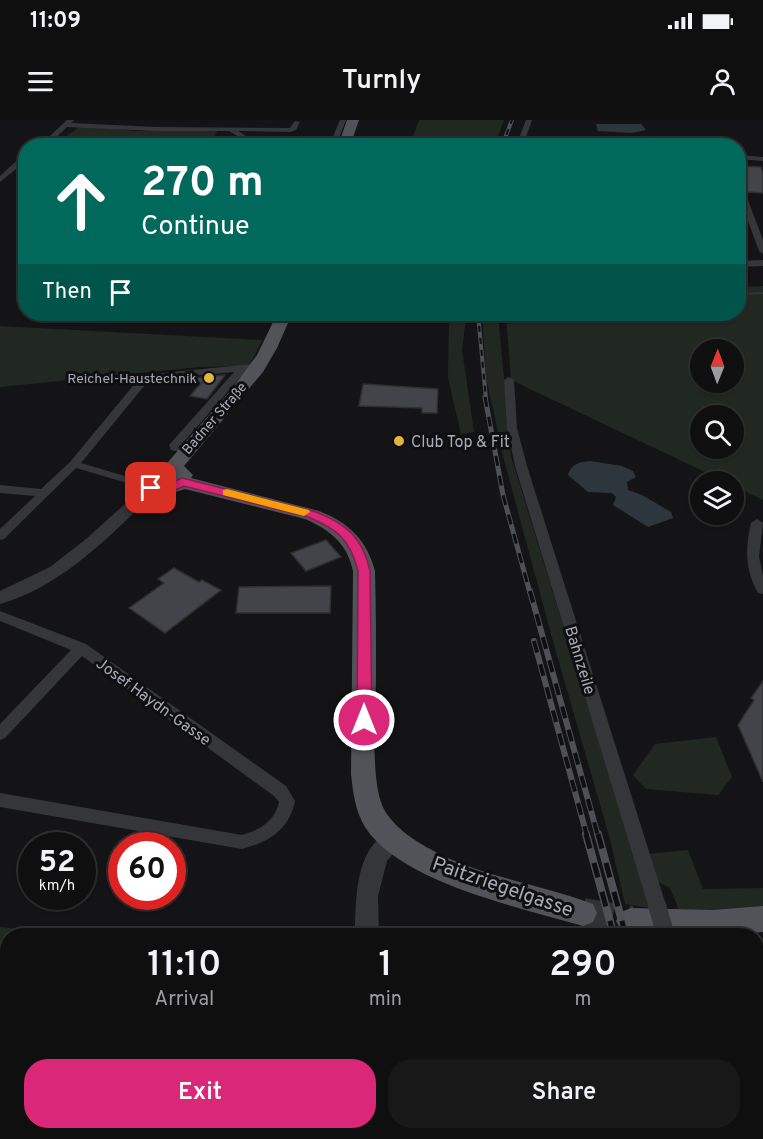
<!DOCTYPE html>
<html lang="en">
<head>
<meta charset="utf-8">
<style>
	:root { --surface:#0f0f10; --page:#181819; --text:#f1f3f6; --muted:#9b9c9f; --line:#2f2f30; --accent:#db2777 }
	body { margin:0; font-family:Overpass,sans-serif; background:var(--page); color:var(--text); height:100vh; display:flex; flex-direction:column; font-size:22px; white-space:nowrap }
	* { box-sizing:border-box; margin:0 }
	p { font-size:20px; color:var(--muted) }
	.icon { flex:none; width:33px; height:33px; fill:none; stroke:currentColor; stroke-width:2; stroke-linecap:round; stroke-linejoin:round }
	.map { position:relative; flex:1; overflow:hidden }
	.panel { position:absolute; left:0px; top:808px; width:764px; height:212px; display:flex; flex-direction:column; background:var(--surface); border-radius:24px 24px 0 0; box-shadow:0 2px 4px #0004,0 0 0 2px var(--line) }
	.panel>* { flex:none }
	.hud { position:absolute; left:18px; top:18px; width:728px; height:183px; border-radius:24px; box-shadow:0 2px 4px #0004,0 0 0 2px var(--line); background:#00695c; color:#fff; overflow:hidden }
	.needle { width:39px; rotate:1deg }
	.tools { position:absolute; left:690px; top:219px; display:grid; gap:12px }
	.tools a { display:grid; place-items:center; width:54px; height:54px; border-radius:50%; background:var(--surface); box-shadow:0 2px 4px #0004,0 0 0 2px var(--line); font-size:30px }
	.speed { position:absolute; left:18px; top:712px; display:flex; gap:12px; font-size:30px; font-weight:700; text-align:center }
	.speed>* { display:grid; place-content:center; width:78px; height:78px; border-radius:50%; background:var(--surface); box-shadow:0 2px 4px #0004,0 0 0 2px var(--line); line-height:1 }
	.speed small { font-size:15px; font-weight:400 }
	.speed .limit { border:9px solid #d22; background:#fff; color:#111 }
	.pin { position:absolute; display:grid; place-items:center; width:51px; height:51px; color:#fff; margin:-26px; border-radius:12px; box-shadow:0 3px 9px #0006 }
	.me { position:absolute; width:66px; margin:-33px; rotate:0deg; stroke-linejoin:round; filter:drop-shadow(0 0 4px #0008) }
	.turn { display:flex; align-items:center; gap:21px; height:126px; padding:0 24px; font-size:27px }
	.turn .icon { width:78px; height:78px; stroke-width:2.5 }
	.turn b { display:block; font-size:42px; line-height:51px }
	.then { display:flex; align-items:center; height:57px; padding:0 24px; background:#0003; gap:12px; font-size:22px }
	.eta { display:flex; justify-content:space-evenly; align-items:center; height:102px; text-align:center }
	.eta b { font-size:36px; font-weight:600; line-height:42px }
	.primary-button { display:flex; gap:12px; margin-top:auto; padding:12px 24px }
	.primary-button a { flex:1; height:69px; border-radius:24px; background:var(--accent); color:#fff; font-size:24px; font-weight:600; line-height:69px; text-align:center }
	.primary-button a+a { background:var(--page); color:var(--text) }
	.status { display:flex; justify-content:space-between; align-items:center; height:42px; padding:0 30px; background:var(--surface); direction:ltr }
	.status svg { height:16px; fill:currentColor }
	header { display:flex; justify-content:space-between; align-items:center; height:78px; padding:0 24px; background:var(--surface); font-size:27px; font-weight:600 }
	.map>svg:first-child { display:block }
	.green { fill:#212822; fill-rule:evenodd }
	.water { fill:#2e363d }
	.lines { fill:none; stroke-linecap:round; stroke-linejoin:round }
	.stream { stroke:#2e363d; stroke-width:2 }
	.building { fill:#434449; stroke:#2f2e32; stroke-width:1.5 }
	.primary-tunnel { stroke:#313236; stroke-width:30; stroke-dasharray:30 15; stroke-linecap:butt }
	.minor { fill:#35363a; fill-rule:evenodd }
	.tertiary { fill:#35363a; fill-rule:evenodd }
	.primary { fill:#525359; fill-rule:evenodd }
	.rail-far3-casing { stroke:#4f5055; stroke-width:4 }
	.rail-far2-casing { stroke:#4f5055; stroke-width:5 }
	.rail-far1-casing { stroke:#4f5055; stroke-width:6 }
	.rail-casing { stroke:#4f5055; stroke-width:8 }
	.rail-far3 { stroke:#0f0f11; stroke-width:2; stroke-dasharray:6; stroke-linecap:butt }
	.rail-far2 { stroke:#0f0f11; stroke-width:3; stroke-dasharray:10; stroke-linecap:butt }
	.rail-far1 { stroke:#0f0f11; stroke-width:4; stroke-dasharray:12; stroke-linecap:butt }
	.rail { stroke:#0f0f11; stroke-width:5; stroke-dasharray:15; stroke-linecap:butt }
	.minor-bridge { stroke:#35363a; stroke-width:18 }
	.route { fill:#db2777; stroke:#8e194d; stroke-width:1.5 }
	.slow { fill:#f59e0b }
	.poi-dot { fill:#e3b53f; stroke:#0f0f11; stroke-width:2 }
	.labels { text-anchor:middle; stroke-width:6; stroke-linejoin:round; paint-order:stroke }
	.far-poi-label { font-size:14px; fill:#a7aab5; stroke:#0f0f11; text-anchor:end }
	.far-street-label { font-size:14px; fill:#a7aab5; stroke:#0f0f11 }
	.poi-label { font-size:16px; fill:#a7aab5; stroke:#0f0f11; text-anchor:start }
	.street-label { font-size:16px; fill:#a7aab5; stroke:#0f0f11 }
	.near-street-label { font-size:20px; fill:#a7aab5; stroke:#0f0f11 }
</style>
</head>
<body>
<div class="status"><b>11:09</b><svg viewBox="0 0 49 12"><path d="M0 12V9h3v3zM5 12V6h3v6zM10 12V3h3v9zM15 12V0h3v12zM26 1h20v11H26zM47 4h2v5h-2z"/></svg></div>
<header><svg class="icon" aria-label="menu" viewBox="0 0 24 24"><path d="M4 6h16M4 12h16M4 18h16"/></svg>Turnly<svg class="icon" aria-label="person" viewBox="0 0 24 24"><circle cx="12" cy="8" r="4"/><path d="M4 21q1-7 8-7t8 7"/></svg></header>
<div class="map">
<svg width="763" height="1019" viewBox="0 0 763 1019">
	<rect width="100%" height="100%" fill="#141416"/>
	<path class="green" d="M419 0H504L495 25H410Z
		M81 6 136 11 218 10 208 25 52 26Z
		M763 166V380L734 366V362L724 361 511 260 506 194H738V167ZM700 230H734V262H700ZM700 296H734V328H700Z
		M482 194H498L511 336 650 788 625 784 610 719 554 525 503 336 486 257Z
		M449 195 466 197 462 230 474 312 461 314 448 258Z
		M0 206 262 220 249 246 199 247 0 267Z
		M716 617 732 657 718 675 646 669 633 655 655 624Z
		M688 730 703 769 763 768V786L711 790H679L670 768 658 762 648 734Z
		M0 807 84 816H8V1012L52 1013 37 1019H0V869L5 867 7 857 0 855Z"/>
	<path class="water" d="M596 4H641L646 10 632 13 598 11Z
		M590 341 622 346 633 351 636 357 627 362 628 370 642 375 671 392 673 398 648 407 613 385 616 377 612 373 588 372 568 355C571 344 579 342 590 341Z"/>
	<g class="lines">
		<path class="stream" d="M738 174 763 173"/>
	</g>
	<path class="building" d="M738 46 761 47 763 53V73L748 72Z
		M225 255 207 279 190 276 201 263 192 262 195 258Z
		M363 264 438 269 437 293H422V288L359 286Z
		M326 420 341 437 306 451 291 433Z
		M174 448 199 462 202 460 221 470 165 513 129 488 164 463 158 459Z
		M331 466 330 493H236L239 467Z
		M763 561V662L738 605 754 580 751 578Z"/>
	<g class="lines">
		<path class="primary-tunnel" d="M583 793 631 801"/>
		<path class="minor" d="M67 0H74L71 3 156 7 290 8 295 1 300 2 296 10 290 12 238 11 249 18 251 26H244V20L229 11H156L67 7 47 26H39Z
			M340 0H346L336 26H329Z
			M526 0H532L523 26H516Z
			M23 35H26V41L0 62V56Z
			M738 35 763 37V41L738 39Z
			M738 62 742 64 763 120V134L759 131 738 74Z
			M763 140V146L738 147V141Z
			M243 245H257L262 248 257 251 245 252 181 325 191 330 185 333 171 330 169 325 234 252 149 260 81 343 128 357 149 358V362L127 363 76 348 4 419 0 420V409L35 376 0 373V365L41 369 70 342 142 255Z
			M509 257 514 260 517 308 527 346 666 785 663 790 657 793 651 790 648 785 515 346 507 308 504 260Z
			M757 399 763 403 759 437 763 456V474L758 473C745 450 745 429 751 403Z
			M0 491 86 524 286 666 295 681C289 710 269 722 242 729L0 687V673L242 715C260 710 275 701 279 682L274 676 82 536 5 618 0 620V604L71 530 0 501Z
			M52 1012H85L82 1019H50Z
			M716 1012H736L738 1019H718Z"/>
		<path class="tertiary" d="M151 363 156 365 159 368 156 371C111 415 63 466 0 484V471L50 447 86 419 146 365Z
			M393 711 401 713 404 720 387 741 378 776 379 816H355C356 782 354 724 393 711Z
			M354 1012H382V1019H354Z"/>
		<path class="primary" d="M347 0H359L350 26H338Z
			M277 194H292L277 228 263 252 184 346 193 355 191 358 319 391C348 402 367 420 375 451 376 486 376 521 376 556 376 588 369 665 385 691 399 714 427 728 450 739 496 759 546 766 593 784L597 793 593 802 583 806C522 788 401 763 365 707 355 691 353 672 351 654L353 451C347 423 330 410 305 399L185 369 161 377 140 370 135 360 143 349 168 342 231 270 257 235ZM168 353 173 356 170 361 161 364 155 362 157 357Z
			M763 786V812L716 816 631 814 621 810 616 801 621 792 631 788 712 790Z"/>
		<defs>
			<path id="rail-far3" d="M502 26 512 0
				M478 194 486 279"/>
			<path id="rail-far2" d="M485 277 503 375 530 473"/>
			<path id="rail-far1" d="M530 471 598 716
				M534 521 587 716"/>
			<path id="rail" d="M586 714 614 816
				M598 714 626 816
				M667 1012 669 1019
				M681 1012 682 1019"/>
		</defs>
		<use href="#rail-far3" class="rail-far3-casing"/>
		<use href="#rail-far2" class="rail-far2-casing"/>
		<use href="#rail-far1" class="rail-far1-casing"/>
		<use href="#rail" class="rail-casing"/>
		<use href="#rail-far3" class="rail-far3"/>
		<use href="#rail-far2" class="rail-far2"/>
		<use href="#rail-far1" class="rail-far1"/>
		<use href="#rail" class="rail"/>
		<path class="minor-bridge" d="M657 785 666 816"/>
	</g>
	<path class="route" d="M182 358 316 392C347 404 363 418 370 451L372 600 369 605H359L357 600 358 451C350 419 337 409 308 397L184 366C172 372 157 378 145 368L151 365 165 366Z"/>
	<path class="slow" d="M227 369 309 390 310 392 304 396 223 375V370Z"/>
	<g class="poi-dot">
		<circle cx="209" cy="258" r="6"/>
		<circle cx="399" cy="321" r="6"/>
	</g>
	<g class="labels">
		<g class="far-poi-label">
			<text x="197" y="263">Reichel-Haustechnik</text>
		</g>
		<g class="far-street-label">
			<text transform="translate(214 298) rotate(-49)" y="5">Badner Straße</text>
		</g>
		<g class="poi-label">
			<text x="411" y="327">Club Top &amp; Fit</text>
		</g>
		<g class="street-label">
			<text transform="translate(581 540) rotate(73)" y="6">Bahnzeile</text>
			<text transform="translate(154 581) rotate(36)" y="6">Josef Haydn-Gasse</text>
		</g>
		<g class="near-street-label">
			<text transform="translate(503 766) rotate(19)" y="7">Paitzriegelgasse</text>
		</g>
	</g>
</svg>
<div class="tools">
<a><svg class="needle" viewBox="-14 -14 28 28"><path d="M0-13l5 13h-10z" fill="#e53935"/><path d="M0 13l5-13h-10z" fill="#9b9c9f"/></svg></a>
<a><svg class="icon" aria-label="search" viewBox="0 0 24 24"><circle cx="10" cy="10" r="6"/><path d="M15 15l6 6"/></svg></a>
<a><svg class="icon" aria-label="layers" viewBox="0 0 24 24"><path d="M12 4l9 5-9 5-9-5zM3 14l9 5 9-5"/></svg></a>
</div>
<div class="speed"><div>52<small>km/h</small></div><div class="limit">60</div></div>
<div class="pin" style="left:151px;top:368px;background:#d93025"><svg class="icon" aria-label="arrive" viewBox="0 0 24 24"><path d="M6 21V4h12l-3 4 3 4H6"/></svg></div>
<svg class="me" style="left:364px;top:600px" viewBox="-20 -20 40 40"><circle r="17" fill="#db2777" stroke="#fff" stroke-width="3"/><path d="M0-11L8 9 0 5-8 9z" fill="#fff"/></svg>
<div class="hud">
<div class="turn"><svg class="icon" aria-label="ahead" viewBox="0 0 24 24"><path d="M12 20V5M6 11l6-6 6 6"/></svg><div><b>270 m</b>Continue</div></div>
<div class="then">Then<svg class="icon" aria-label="arrive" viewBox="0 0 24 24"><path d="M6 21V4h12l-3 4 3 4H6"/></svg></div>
</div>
<section class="panel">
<div class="eta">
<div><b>11:10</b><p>Arrival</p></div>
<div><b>1</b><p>min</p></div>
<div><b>290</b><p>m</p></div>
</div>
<div class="primary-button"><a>Exit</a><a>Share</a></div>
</section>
</div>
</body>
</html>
